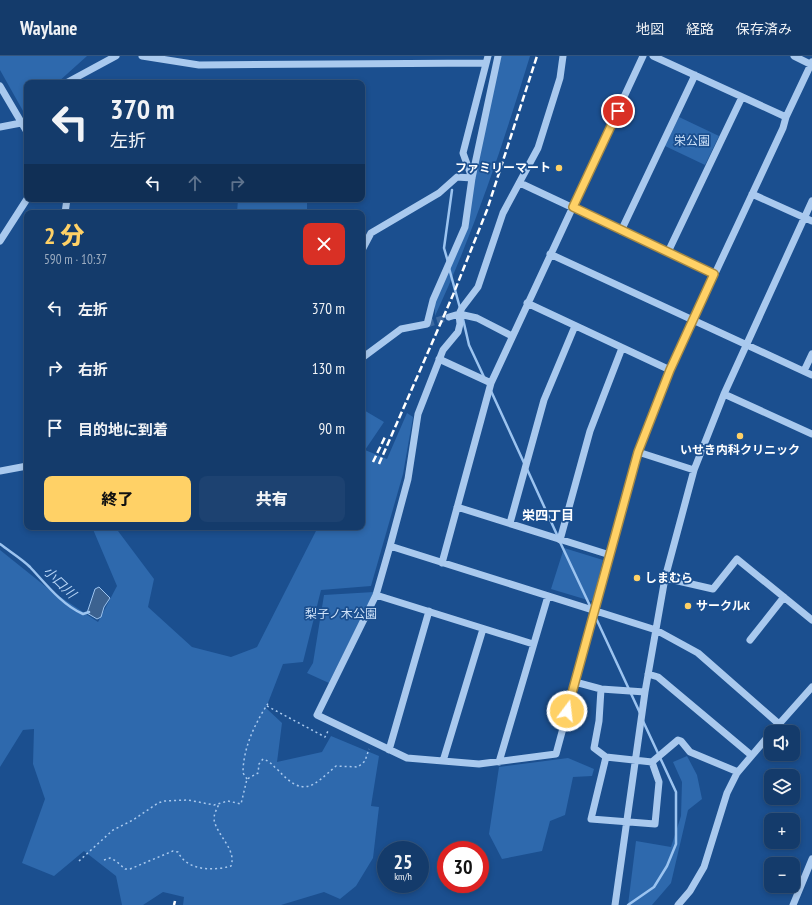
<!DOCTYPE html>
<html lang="ja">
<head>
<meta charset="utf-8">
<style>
	:root { --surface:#143b6b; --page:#1d4271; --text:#f1f3f6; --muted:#9dadc1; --line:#33557e; --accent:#ffd166 }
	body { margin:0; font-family:"PT Sans Narrow","Noto Sans JP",sans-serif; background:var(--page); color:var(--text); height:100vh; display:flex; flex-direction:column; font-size:15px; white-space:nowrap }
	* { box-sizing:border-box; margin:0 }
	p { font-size:13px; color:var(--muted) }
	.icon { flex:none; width:22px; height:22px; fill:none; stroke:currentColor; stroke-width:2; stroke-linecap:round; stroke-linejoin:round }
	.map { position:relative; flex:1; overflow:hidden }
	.details { position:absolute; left:24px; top:154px; width:341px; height:320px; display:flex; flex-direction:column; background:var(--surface); border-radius:8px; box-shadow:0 2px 6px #0003,0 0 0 1px var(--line) }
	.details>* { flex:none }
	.banner { position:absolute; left:24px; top:24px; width:341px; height:122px; border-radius:8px; box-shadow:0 2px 6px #0003,0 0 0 1px var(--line); background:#143b6b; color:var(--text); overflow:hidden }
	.fabs { position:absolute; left:764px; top:669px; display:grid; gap:8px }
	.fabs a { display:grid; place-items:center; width:36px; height:36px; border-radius:8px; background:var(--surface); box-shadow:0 2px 6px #0003,0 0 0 1px var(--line); font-size:20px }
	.speed { position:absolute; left:377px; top:785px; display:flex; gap:8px; font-size:20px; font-weight:700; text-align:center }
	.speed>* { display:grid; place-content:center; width:52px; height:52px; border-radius:50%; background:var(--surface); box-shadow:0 2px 6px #0003,0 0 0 1px var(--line); line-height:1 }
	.speed small { font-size:10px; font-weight:400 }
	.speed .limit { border:6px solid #d22; background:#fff; color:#111 }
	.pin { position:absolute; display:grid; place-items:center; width:34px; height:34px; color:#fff; margin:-17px; border:2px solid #fff; border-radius:50%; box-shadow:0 1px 4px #0007 }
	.me { position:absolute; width:44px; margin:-22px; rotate:15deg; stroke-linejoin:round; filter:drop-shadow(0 0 3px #0008) }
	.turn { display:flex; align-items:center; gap:14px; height:84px; padding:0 20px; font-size:18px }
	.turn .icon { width:52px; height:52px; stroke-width:2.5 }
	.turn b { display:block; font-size:28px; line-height:34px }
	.lanes { display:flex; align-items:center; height:38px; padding:0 20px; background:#0003; justify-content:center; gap:20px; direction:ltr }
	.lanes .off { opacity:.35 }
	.round { display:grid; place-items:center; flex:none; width:42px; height:42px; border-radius:8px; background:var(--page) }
	.summary { display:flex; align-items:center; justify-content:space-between; height:68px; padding:0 20px }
	h1 { font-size:24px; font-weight:800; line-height:30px; color:var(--accent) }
	.cta { display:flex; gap:8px; margin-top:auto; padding:8px 20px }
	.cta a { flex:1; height:46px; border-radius:8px; background:var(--accent); color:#111; font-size:16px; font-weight:800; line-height:46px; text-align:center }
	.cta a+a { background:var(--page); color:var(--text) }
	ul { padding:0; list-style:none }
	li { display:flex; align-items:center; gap:12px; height:60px; padding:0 20px }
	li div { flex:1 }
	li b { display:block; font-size:15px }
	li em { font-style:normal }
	header { display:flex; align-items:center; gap:24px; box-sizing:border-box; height:56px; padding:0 20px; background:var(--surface); border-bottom:1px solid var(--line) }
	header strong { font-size:19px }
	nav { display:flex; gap:22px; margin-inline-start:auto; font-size:14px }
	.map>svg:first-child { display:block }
	.green { fill:#2e69ad }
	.water { fill:#3c6290; stroke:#9cc4f0 }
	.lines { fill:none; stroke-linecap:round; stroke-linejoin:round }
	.stream { stroke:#9cc4f0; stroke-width:2.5 }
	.minor-tunnel { stroke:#3d69a0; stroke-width:7; stroke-dasharray:7 3.5; stroke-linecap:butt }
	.path { stroke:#a9c9ee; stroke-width:1.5; stroke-dasharray:2 3; stroke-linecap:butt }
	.minor { stroke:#a9c9ee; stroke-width:7 }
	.rail { stroke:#fff; stroke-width:2.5; stroke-dasharray:7 3; stroke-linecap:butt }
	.route-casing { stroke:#a68842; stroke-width:10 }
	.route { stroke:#ffd166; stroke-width:7 }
	.poi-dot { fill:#ffd166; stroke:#1b4f8f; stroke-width:1.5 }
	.labels { text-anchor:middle; stroke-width:3.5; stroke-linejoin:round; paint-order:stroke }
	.park-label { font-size:12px; fill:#cfe3fa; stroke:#1b4f8f }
	.poi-label { font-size:12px; font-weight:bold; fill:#fff; stroke:#1b4f8f; text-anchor:start }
	.neighbourhood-label { font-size:13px; font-weight:bold; fill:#fff; stroke:#1b4f8f }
	.water-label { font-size:13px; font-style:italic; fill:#b5d3f5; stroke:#1b4f8f }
</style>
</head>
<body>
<header>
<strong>Waylane</strong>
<nav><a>地図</a><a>経路</a><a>保存済み</a></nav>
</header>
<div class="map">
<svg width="812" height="849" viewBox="0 0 812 849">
	<rect width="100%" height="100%" fill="#1b4f8f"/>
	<path class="green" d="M0 0H87L57 27H27V62L0 14Z
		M501 0H530C503 88 474 176 435 260V244L468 172 474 123Z
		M679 61 719 80 705 109 665 90Z
		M238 143H307V157H237Z
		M362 353 384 366 365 394 387 403 407 357 413 361 403 418 371 530 321 534 303 606 283 608 266 652 282 667 277 706 322 696 331 680 379 700 371 750 379 751 373 802 356 830 340 843 324 836 281 849H183L184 841 163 836 143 849H122L116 820 84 795 54 820 22 807 45 743 33 708 34 673 23 674 0 711V494L50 534 98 566 117 530 92 471H115L154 523 148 551 192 591 231 601 257 591 318 471H362Z
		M564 492 603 504 593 544 591 545 551 533Z
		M374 536 329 627 307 617 313 607 324 539Z
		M687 700 697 719 702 743 688 754 671 827 652 849H628L636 785 671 791 681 760 682 726 673 706Z
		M568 702 594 713 592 720 573 721 565 759 550 765 542 795 502 803 489 778 499 711Z"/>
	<path class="water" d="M99 531 110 542 104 551 101 561 97 563 87 557 95 533Z"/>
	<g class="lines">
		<path class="stream" d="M448 206 444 192 452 134
			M449 212 460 252
			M463 263 469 289 484 321
			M491 335 525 409
			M527 413 558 481
			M560 486 591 552
			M0 488C9 495 22 503 30 511 45 527 62 549 83 558L89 556
			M595 560 640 657
			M628 849 654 831 667 810 676 788V736L643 665"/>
		<path class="minor-tunnel" d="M427 268 449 261"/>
		<path class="path" d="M267 650 325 681 329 673
			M247 723 243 717C243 692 255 667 269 646
			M104 804 110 802 116 805 125 813H130L173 795 178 796C187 815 213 815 231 810 237 793 216 779 214 763 214 757 217 753 219 748
			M79 805 113 774 133 764 158 747 164 745 188 744 214 749 228 745 241 748 247 723 258 717 259 708 263 703C270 705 273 710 278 714 304 742 312 731 336 710L358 711 365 705 369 693"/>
		<path class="minor" d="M142 0 199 9 486 7
			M653 0 786 61
			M794 0 812 9
			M66 27 116 0
			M0 30 27 76
			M0 71 21 67
			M472 122 463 97 488 0
			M520 127 714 218
			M752 138 812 165
			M65 157 67 143
			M621 175 695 19
			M0 185 27 143
			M362 194 371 177 439 137 457 121 472 122
			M668 196 742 41
			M550 198 812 319
			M527 247 670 314
			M449 261 459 258 462 252 478 231 503 157 538 92 560 22 563 0
			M362 302 401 273 427 268 433 244 465 171 472 122 498 0
			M439 303 491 327
			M804 315 812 298
			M724 338 812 378
			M638 396 694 414
			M0 415 27 410
			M457 451 610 499
			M510 467 544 344 575 270
			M560 484 590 375 622 292
			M390 490 408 423 418 358 443 294 458 276 460 268 459 258 477 262 512 280
			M442 507 491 327 643 0
			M665 522 713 533 737 503 812 564
			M376 539 533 588
			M750 584 784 541
			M648 618 658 621 751 699
			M575 626 601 633 645 636
			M601 633 599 665 594 692 606 701 652 706 659 726 655 768 591 763 606 701
			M779 668 698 597 656 574 390 490 376 539 317 659 407 702 479 708 556 698 638 396 670 314 783 72 786 61 812 6
			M772 676 812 631
			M389 694 429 555
			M443 705 483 573
			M499 706 548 540
			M652 706 678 684 681 685 690 696 738 716
			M615 849 645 636 665 522 694 414 724 338 812 145
			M678 849 690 835 704 811 727 737 737 717 771 677
			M793 849 812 803"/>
		<path class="rail" d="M373 406 385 381
			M379 408 453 239 487 154 537 0
			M174 849 175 845"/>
	</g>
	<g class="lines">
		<defs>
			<path id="route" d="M567 655 638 396 670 314 714 218 573 151 618 55"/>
		</defs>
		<use href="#route" class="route-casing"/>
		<use href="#route" class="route"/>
	</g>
	<g class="poi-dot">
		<circle cx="559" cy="112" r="4"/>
		<circle cx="740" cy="380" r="4"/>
		<circle cx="637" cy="522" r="4"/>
		<circle cx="688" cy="550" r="4"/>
	</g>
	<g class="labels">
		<g class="park-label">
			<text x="692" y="89">栄公園</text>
			<text x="341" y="562">梨子ノ木公園</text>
		</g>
		<g class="poi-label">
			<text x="551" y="116" text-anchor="end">ファミリーマート</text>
			<text x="740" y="398" text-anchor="middle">いせき内科クリニック</text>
			<text x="645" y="526">しまむら</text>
			<text x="696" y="554">サークルK</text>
		</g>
		<g class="neighbourhood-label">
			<text x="548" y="464">栄四丁目</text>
		</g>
		<g class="water-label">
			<text transform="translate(60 526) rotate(44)" y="5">小口川</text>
		</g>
	</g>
</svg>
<div class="fabs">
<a><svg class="icon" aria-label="sound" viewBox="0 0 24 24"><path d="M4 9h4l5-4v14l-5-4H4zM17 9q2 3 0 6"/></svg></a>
<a><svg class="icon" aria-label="layers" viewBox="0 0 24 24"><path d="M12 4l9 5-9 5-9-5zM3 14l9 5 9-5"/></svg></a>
<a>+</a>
<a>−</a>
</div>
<div class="speed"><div>25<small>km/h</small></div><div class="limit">30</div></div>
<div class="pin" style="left:618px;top:55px;background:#d93025"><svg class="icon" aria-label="arrive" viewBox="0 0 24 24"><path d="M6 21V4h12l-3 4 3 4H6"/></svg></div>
<svg class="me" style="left:567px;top:655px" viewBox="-20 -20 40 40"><circle r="17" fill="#ffd166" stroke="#fff" stroke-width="3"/><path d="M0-11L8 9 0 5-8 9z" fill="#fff"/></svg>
<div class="banner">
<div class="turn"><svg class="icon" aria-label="left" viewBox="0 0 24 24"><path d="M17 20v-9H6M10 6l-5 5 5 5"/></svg><div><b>370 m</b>左折</div></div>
<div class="lanes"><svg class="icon" aria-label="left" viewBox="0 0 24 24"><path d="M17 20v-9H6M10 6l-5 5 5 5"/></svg><svg class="icon off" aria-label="ahead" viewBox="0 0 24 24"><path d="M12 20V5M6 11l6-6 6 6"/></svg><svg class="icon off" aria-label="right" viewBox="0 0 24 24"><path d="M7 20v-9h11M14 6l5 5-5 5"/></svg></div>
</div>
<section class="details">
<div class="summary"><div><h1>2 分</h1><p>590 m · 10:37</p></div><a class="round" style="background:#d93025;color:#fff"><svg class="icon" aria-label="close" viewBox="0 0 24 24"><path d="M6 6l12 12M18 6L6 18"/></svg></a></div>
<ul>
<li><svg class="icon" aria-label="left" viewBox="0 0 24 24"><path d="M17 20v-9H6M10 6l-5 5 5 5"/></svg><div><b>左折</b></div><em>370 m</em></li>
<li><svg class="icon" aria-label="right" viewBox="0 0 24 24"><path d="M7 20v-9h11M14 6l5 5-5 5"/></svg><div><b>右折</b></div><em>130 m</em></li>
<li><svg class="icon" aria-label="arrive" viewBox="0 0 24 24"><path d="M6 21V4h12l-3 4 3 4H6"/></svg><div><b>目的地に到着</b></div><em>90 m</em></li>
</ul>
<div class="cta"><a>終了</a><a>共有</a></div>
</section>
</div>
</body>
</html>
